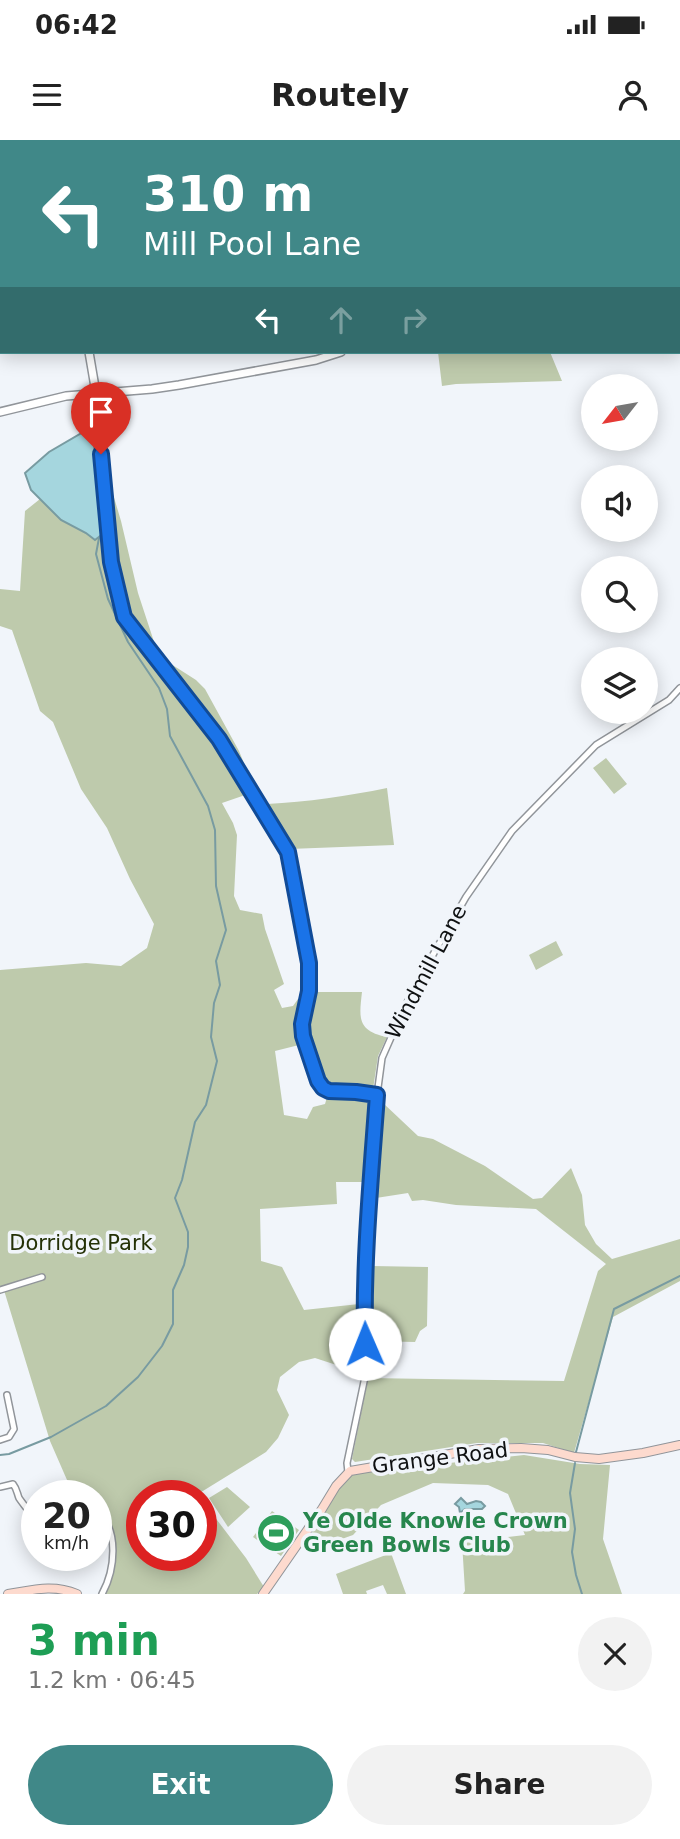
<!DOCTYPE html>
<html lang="en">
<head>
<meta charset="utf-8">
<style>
	:root { --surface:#fff; --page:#f2f2f2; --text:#222; --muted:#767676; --accent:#408888 }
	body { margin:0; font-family:"DejaVu Sans",sans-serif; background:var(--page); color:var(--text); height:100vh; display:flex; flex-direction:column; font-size:26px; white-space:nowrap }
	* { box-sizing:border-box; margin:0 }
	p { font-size:23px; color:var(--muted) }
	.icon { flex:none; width:38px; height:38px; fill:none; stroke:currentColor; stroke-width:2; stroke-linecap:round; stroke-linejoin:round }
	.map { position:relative; height:1454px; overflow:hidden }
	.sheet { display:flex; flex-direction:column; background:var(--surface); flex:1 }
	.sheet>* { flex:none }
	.hud { position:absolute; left:0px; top:0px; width:681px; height:214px; box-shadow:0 4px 18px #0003; background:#408888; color:#fff; overflow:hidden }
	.needle { width:46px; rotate:239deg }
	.controls { position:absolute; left:581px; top:234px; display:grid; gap:14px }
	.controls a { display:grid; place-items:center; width:77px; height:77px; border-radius:50%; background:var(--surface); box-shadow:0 4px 18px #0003; font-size:35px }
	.speed { position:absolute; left:21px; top:1340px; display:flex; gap:14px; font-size:35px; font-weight:700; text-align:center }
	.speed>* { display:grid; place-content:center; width:91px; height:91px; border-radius:50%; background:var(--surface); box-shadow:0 4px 18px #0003; line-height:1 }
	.speed small { font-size:18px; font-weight:400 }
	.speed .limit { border:10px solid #d22; background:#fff; color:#111 }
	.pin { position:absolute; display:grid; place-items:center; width:60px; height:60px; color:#fff; margin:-72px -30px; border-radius:50% 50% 50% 0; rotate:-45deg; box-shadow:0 0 7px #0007 }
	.pin .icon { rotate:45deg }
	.me { position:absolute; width:77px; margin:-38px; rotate:359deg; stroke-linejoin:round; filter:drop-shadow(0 0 5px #0008) }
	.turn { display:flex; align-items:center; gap:24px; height:147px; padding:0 28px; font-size:32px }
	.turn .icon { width:91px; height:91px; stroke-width:2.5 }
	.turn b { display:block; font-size:49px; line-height:60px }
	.lanes { display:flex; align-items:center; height:66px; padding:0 28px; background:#0003; justify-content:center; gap:35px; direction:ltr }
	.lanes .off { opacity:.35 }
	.round { display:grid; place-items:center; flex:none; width:74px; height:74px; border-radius:37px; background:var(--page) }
	.summary { display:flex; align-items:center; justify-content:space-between; height:119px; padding:0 28px }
	h1 { font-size:42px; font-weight:800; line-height:52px; color:#1e9e55 }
	.cta { display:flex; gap:14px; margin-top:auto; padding:14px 28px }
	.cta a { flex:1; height:80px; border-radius:42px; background:var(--accent); color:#fff; font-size:28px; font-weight:800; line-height:80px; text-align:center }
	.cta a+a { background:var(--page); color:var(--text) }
	.status { display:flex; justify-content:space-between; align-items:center; height:49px; padding:0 35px; background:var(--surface); direction:ltr }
	.status svg { height:19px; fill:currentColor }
	header { display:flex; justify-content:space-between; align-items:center; height:91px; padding:0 28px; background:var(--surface); font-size:32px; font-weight:800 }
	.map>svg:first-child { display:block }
	.green { fill:#becaac }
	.water { fill:#a5d6de; stroke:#789ba1; stroke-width:2 }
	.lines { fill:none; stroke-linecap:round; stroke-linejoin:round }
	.stream { stroke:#789ba1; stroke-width:2 }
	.minor-casing { stroke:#91959a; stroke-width:8 }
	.tertiary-casing { stroke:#91959a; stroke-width:10 }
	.secondary-casing { stroke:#91959a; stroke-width:10 }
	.minor { stroke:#fff; stroke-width:5 }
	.tertiary { stroke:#fff; stroke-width:7 }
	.secondary { stroke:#fddace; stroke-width:8 }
	.route-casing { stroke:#114b97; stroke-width:18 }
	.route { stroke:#1a73e8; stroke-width:12 }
	.labels { text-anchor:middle; stroke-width:7; stroke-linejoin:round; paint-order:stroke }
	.street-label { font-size:21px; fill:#0f1112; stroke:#f1f5fa }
	.park-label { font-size:21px; fill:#243106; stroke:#f1f5fa }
	.leisure-label { font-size:21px; font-weight:bold; fill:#27864d; stroke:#f1f5fa; text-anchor:start }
</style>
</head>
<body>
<div class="status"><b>06:42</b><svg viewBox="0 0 49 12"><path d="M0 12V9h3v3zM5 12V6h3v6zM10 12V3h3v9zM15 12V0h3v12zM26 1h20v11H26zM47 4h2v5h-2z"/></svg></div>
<header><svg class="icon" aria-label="menu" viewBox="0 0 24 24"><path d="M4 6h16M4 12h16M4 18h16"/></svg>Routely<svg class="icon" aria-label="person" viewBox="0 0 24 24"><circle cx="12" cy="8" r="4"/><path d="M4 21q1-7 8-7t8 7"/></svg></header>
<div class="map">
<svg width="680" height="1454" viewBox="0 0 680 1454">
	<rect width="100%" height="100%" fill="#f1f5fa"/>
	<path class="green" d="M438 212H550L562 241 456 244 442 246Z
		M107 334 121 381 138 453 159 517 126 475 114 424Z
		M40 359 61 380 86 393 95 400 104 393 105 411 119 474 186 562 218 599 251 653 222 663 233 683 237 695 234 756 240 770 262 774 265 789 284 844 274 850 282 868 293 866 298 859H305L300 888 303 904 275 911 284 975 307 979 313 967 325 964 328 954H339L372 958 367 1042H336L337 1064 260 1069 261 1121 282 1127 304 1170 359 1164 361 1233 315 1218 299 1222 280 1237 277 1250 289 1275 278 1298 266 1312 198 1354 199 1356H142V1416H201V1359L246 1418 264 1447 257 1454H106C113 1425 124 1388 96 1367V1356H74L50 1301 3 1147 0 1148V830L86 823 121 826 147 808 154 784 130 739 107 688 81 649 53 582 40 571 12 490 0 486V449L20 451 25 371Z
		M160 517 196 540 205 549 239 611 256 652 222 598Z
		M606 618 627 644 614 654 593 628Z
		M387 648 394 705 289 709 267 664C307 662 348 656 387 648Z
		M556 801 563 815 536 830 529 815Z
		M311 852H362C359 878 357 891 387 897L378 916 373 949 324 944 316 932 304 886Z
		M383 963 418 996 433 999 485 1026 533 1059 542 1058 571 1028 582 1055 585 1085 596 1104 612 1119 680 1099V1141L613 1177 574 1313 543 1303H477L355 1322 352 1319 368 1238 564 1241 598 1131 606 1124 536 1069 456 1065 423 1060 412 1061 408 1053 376 1058 379 1002Z
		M372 1126 428 1127 427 1186 420 1191 415 1202 371 1201Z
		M524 1315 580 1324 610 1325 603 1399 622 1454H463L465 1451 462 1402 525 1395 508 1354 488 1345 433 1343 381 1365 353 1395 322 1406 309 1395 338 1349 349 1336 365 1332Z
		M227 1347 250 1367 228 1387 209 1358Z
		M272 1371 299 1390 281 1416 253 1397Z
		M391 1413 406 1454H387L383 1445 366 1451 367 1454H343L336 1434Z"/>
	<path class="water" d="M92 287 104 393 95 400 86 393 61 380 31 350 25 333 49 312Z
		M461 1358 467 1364 476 1361 481 1362 485 1366 482 1369H465L460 1373 459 1367 455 1364Z"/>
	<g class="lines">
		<path class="stream" d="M0 145H2
			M576 1312 614 1169 680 1136
			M0 1315 9 1314 51 1297 106 1266 138 1237 162 1206 173 1184V1150L184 1125 188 1107V1092L175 1058 182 1040 195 982 206 965 217 921 211 897 214 863 220 845 216 821 226 790 216 746 215 690 208 666 170 596 167 569 159 548 128 502 108 459 96 414 99 398
			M575 1323 570 1353 575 1389 572 1412 576 1435 582 1454"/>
		<defs>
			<path id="minor" d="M96 253 111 422 124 477 219 599 288 711 309 823V851L302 884 303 896 318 941 323 948 329 951 377 955
				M0 1150 42 1137
				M0 1300 9 1297 14 1289 7 1255
				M348 1332 347 1323 366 1232 364 1162 369 1057 377 955 382 918 404 868 435 811 466 757 512 691 596 605 669 560 680 548
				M0 1347 13 1344C17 1349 17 1353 19 1358 23 1364 28 1370 32 1375H37
				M96 1370C120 1389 115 1430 102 1454"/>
			<path id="tertiary" d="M94 2 95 0
				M679 191 680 192
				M89 212 96 253
				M0 272 66 256 152 249 179 245 316 220 341 212"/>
			<path id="secondary" d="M8 1454C33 1450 53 1444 77 1454
				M263 1454 322 1369 336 1346 350 1331 479 1309 521 1308 548 1310 575 1317 599 1319 643 1313 680 1305"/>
		</defs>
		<use href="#minor" class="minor-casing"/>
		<use href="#tertiary" class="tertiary-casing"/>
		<use href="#secondary" class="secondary-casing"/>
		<use href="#minor" class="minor"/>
		<use href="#tertiary" class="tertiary"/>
		<use href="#secondary" class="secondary"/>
	</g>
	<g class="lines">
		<defs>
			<path id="route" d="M101 314 111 422 124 477 219 599 288 712 309 823V851L302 884 303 896 318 941 323 948 329 951 356 952 377 955C371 1038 363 1121 365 1204"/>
		</defs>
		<use href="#route" class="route-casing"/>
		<use href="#route" class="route"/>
	</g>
	<defs>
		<symbol id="stadium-disc" viewBox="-11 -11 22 22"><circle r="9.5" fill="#2e9e5b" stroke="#f1f5fa"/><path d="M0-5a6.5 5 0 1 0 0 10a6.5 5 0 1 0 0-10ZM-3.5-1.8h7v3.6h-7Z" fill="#fff"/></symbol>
	</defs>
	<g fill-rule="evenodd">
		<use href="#stadium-disc" x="254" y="1371" width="44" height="44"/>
	</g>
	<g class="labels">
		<g class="street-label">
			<text transform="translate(426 832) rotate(-62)" y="7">Windmill Lane</text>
			<text transform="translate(440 1318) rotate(-7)" y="7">Grange Road</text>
		</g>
		<g class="park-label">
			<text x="81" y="1110">Dorridge Park</text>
		</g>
		<g class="leisure-label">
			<text x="303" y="1388">Ye Olde Knowle Crown<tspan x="303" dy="24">Green Bowls Club</tspan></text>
		</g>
	</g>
</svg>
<div class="controls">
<a><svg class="needle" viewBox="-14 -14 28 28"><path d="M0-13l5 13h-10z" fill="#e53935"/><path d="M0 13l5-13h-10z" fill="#767676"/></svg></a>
<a><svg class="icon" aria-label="sound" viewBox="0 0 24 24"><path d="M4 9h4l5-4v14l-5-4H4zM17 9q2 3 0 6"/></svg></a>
<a><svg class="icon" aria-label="search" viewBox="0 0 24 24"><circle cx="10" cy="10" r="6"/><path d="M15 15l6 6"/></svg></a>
<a><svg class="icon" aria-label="layers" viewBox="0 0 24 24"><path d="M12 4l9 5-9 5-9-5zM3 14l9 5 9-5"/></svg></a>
</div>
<div class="speed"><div>20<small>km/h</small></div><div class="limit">30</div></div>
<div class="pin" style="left:101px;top:314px;background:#d93025"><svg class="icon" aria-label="arrive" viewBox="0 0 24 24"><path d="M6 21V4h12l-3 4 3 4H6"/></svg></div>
<svg class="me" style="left:365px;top:1204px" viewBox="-20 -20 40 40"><circle r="19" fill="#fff"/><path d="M0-13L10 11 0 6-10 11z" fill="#1a73e8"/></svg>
<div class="hud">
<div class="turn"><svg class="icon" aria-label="left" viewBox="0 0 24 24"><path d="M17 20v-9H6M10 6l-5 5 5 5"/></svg><div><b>310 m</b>Mill Pool Lane</div></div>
<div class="lanes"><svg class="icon" aria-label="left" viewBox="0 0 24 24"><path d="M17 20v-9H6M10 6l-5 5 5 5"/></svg><svg class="icon off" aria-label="ahead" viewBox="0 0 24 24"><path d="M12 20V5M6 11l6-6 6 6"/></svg><svg class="icon off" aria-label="right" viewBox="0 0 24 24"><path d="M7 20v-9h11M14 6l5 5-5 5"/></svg></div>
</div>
</div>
<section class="sheet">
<div class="summary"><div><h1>3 min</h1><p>1.2 km · 06:45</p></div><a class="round"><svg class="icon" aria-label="close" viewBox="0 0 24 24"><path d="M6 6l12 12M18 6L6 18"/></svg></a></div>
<div class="cta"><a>Exit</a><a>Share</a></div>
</section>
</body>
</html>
